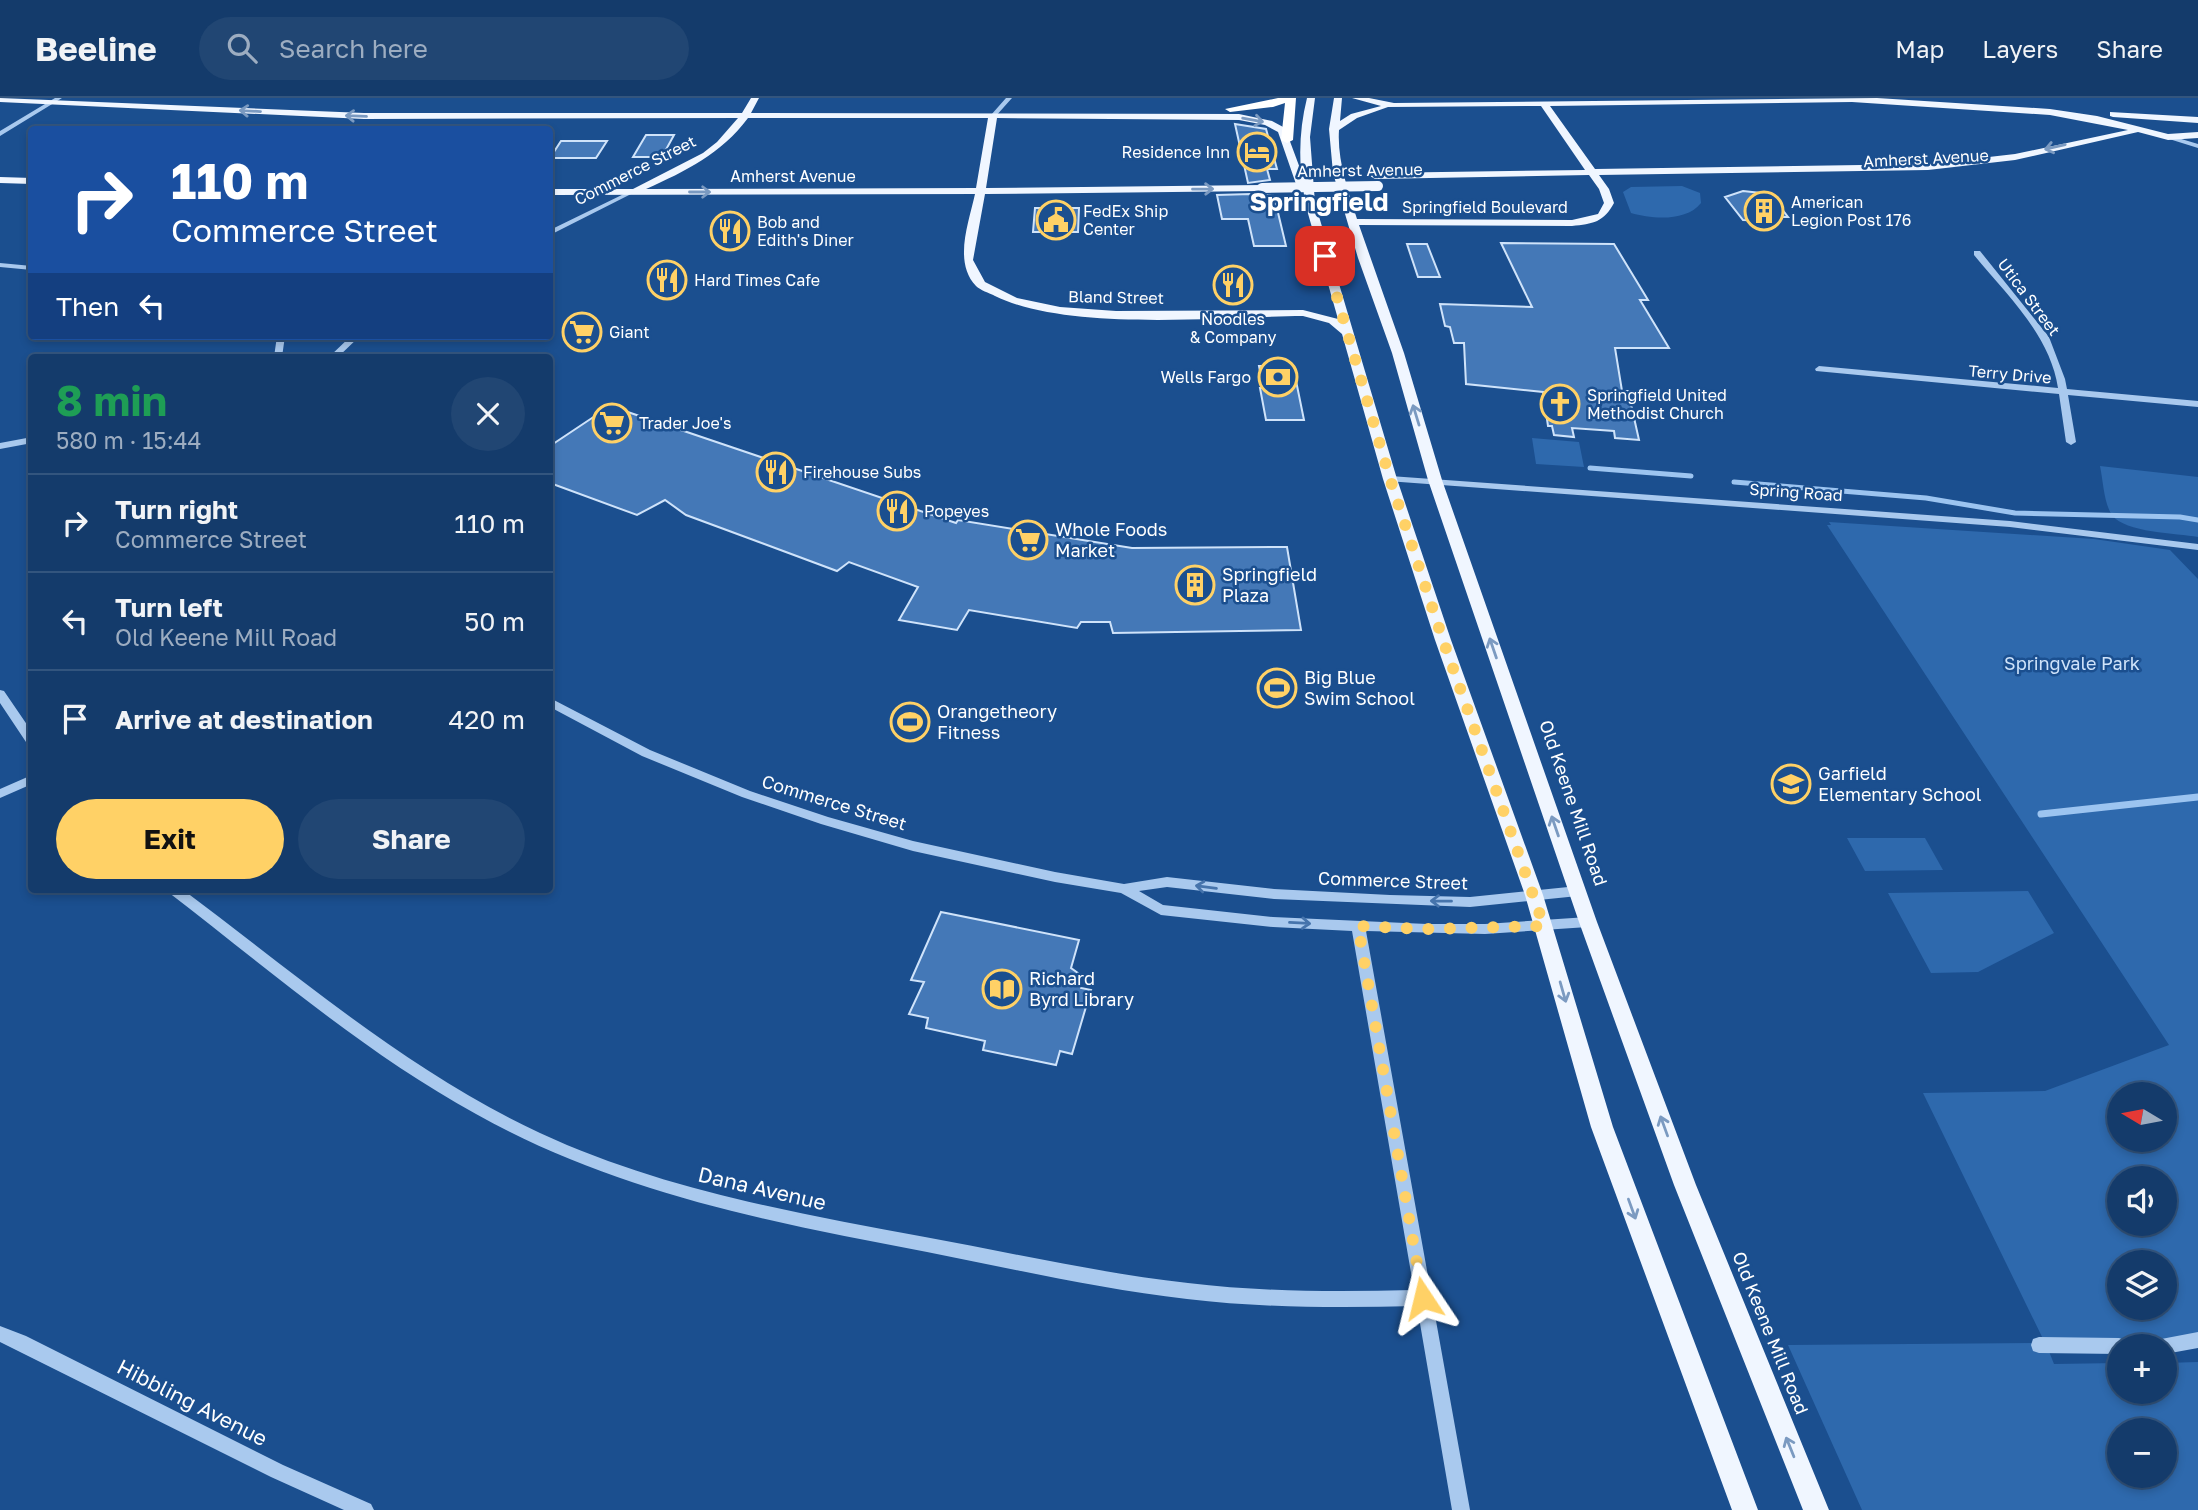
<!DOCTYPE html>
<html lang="en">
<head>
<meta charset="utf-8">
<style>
	:root { --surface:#143b6b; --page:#214673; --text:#f1f3f6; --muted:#9dadc1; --line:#33557e; --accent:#ffd166 }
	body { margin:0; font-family:"Golos Text",sans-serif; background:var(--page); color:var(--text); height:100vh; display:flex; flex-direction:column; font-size:26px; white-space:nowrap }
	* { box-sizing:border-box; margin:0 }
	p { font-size:23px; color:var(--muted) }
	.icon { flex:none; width:38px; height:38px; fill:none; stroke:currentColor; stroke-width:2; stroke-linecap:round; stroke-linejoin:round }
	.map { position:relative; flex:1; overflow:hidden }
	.side { position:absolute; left:28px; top:256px; width:525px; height:539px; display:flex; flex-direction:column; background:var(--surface); border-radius:7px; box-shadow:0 4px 10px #0003,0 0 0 2px var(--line) }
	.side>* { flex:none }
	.banner { position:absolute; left:28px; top:28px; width:525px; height:214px; border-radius:7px; box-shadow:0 4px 10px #0003,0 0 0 2px var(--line); background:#1a4fa0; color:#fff; overflow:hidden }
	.needle { width:46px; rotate:280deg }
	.buttons { position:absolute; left:2107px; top:984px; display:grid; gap:14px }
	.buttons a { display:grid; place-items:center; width:70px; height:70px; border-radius:50%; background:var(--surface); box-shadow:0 4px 10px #0003,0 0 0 2px var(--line); font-size:35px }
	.pin { position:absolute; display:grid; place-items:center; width:60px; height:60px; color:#fff; margin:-30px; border-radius:14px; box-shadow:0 4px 10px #0006 }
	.me { position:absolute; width:77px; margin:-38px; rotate:350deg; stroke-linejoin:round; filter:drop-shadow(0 0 5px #0008) }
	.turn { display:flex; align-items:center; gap:24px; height:147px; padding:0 28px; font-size:32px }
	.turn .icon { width:91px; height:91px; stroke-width:2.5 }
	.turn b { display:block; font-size:49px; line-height:60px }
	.then { display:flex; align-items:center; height:66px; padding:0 28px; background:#0003; gap:14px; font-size:26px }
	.round { display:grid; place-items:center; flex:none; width:74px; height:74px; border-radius:37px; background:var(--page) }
	.headline { display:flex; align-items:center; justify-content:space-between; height:119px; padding:0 28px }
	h1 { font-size:42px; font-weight:700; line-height:52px; color:#1e9e55 }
	.primary-button { display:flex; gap:14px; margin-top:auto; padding:14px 28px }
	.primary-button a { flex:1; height:80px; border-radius:42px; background:var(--accent); color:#111; font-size:28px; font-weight:700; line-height:80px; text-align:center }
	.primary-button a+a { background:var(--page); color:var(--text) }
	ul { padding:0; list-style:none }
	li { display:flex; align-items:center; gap:21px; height:98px; padding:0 28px; border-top:2px solid var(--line) }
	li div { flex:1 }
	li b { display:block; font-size:26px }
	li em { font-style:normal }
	header { display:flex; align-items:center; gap:42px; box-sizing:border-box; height:98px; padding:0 35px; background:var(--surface); border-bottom:2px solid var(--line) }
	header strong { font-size:33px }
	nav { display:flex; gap:38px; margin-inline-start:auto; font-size:24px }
	.search { width:490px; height:63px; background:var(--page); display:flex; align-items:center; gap:18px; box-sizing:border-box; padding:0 24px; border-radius:38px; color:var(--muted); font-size:26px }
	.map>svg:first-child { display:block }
	.green { fill:#2e69ad; fill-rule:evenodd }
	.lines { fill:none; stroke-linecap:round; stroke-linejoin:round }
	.stream-far1 { stroke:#9cc4f0; stroke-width:5 }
	.stream { stroke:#9cc4f0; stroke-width:7 }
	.building { fill:#4478b7; stroke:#cfe3fa; stroke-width:2 }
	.minor { fill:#a9c9ee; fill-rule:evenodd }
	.major { fill:#f0f6ff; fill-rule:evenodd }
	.highway { fill:#fff; fill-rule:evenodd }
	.major-bridge { stroke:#f0f6ff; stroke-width:10 }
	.oneway { stroke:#7b9ac1 }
	.oneway2 { stroke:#4674ac }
	.route { stroke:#ffd166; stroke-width:12; stroke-dasharray:0 21.6 }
	.labels { text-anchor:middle; stroke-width:5; stroke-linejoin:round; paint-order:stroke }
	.far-poi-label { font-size:16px; fill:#fff; stroke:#1b4f8f; text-anchor:start }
	.far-street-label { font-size:16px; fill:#fff; stroke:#1b4f8f }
	.poi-label { font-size:18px; fill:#fff; stroke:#1b4f8f; text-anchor:start }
	.park-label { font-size:18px; fill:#cfe3fa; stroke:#1b4f8f }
	.street-label { font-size:18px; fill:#fff; stroke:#1b4f8f }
	.near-street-label { font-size:21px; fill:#fff; stroke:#1b4f8f }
	.far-town-label { font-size:26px; font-weight:bold; fill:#fff; stroke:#1b4f8f }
</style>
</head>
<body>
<header>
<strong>Beeline</strong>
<div class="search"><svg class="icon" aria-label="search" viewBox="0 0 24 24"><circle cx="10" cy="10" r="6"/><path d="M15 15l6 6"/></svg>Search here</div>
<nav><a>Map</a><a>Layers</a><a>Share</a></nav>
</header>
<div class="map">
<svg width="2198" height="1412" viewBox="0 0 2198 1412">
	<rect width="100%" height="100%" fill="#1b4f8f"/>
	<path class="green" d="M1682 88 1700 95 1701 105C1686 124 1652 121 1631 115L1623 94 1631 89Z
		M1532 340 1579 344 1584 369 1536 366Z
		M2100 368 2198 379V439C2177 435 2125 435 2112 417 2104 406 2103 382 2100 368Z
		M1829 424 2094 441 2170 452 2198 481V1244L2046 1246 2054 1266 2119 1265V1293H2165V1265L2198 1264V1412H1862L1788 1247 2045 1245 1923 995 2045 993 2169 947 1827 427H1831ZM2119 996H2165V1041H2119ZM2119 1080H2165V1125H2119ZM2119 1164H2165V1209H2119ZM2119 1332H2165V1377H2119Z
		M1847 740H1925L1943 772 1865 773Z
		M2028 793 2054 835 1978 874 1931 875 1888 795Z"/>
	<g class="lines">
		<path class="stream-far1" d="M1590 370 1691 378
			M1734 384 1926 400 2015 415 2180 419 2198 422"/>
		<path class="stream" d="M2041 716 2198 699"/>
	</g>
	<path class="building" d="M1235 26 1266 31 1277 71H1267L1270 82 1248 85Z
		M646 37H674L662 59H633Z
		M561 43H607L596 60H550Z
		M1743 93 1770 96 1788 119H1769L1772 123 1743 122 1725 99Z
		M1251 96 1274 98 1286 148H1254L1248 121H1222L1217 97Z
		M1035 110H1079L1078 134H1033Z
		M1501 145 1614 146 1648 202H1640L1669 250H1615L1622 293H1628L1639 342 1615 340 1614 333 1572 330 1574 339 1554 337 1552 328H1548L1543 294 1466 286 1464 245H1454L1450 229 1445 228 1440 206 1532 209Z
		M1407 146H1427L1440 179H1418Z
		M1259 268H1293L1304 322H1266L1260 290H1263Z
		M610 308 956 425 958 422 1132 450 1287 449 1301 532 1113 535 1110 524H1081L1077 530 969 512 957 532 899 522 918 489 849 464 837 473 686 417 665 402 637 417 550 385V348Z
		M941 814 1079 842 1071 870 1078 875 1081 890 1091 892 1072 956 1060 953 1056 967 983 952 985 943 926 930 928 920 909 916 924 884 911 882Z"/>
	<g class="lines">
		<path class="minor" d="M55 0H62L0 38V33Z
			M1006 0H1012L995 19H991V17Z
			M2168 37 2198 46V50L2166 40V38Z
			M630 93 635 94 550 137V132Z
			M1974 153H1980L2049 239 2065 281 2067 291 2198 303V309L2068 297 2076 344 2071 347 2066 344 2059 296 1816 273 1815 271 1819 268 2058 290C2050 237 2007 197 1974 157Z
			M0 165 32 168V172L0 169Z
			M277 238H285L282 259H274Z
			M351 238H360L338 259H329Z
			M32 339V345L0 351V345Z
			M1390 378 2010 423 2198 446V452L2010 429 1387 383V379Z
			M0 592 4 593 32 634V648L28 647 0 605Z
			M550 600 650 652 750 693 828 719 913 743 1055 774 1124 786 1167 779 1274 791 1390 797 1470 799 1578 788 1583 789 1584 793 1583 797 1578 798 1470 809 1274 801 1167 789 1139 793 1163 807 1273 819 1427 826H1485L1588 819 1593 820 1595 824 1593 828 1588 829 1485 836 1366 833 1470 1412H1452L1417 1208C1340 1210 1263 1210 1187 1201 1099 1191 1013 1171 927 1154 772 1125 615 1094 476 1016 365 955 268 871 168 794L167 791H182C297 877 409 974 540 1035 661 1091 794 1115 925 1139 1012 1155 1099 1175 1188 1185 1263 1194 1338 1194 1414 1192L1352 833 1273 829 1161 817 1121 795 1055 784 913 753 821 726 742 699 642 658 550 609Z
			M32 677V686L0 700V691Z
			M0 1228 26 1238 283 1367 371 1406 374 1412H344L271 1379 0 1244Z
			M2198 1234V1250L2165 1256V1248H2154L2156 1242Z
			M2039 1239 2119 1240 2125 1242 2127 1248H2119V1256L2039 1255 2033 1253 2031 1247 2033 1241Z"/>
		<path class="major" d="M0 0 364 15H742L751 0H759L751 15 1239 16 1272 23 1285 30 1301 73C1299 48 1301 24 1307 0H1315L1310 39 1315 105 1397 381 1451 542 1543 797 1613 1029 1758 1412H1732L1591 1029 1525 797 1435 542 1383 381 1342 236 1329 225 1303 218C1219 219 1069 234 995 198 989 195 980 192 976 188 953 164 969 124 975 96L550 97V91H633L703 55 717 44 738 20 364 21 0 4ZM748 20H988L976 90 646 91C686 73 721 56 748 20ZM997 20 1239 22 1265 27 1278 34 1296 86 1303 89 1305 105 1338 221 1303 212 1116 213 1060 209 1017 200 985 184 973 162 985 96 1262 93 1267 90 1262 87 986 90Z
			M1334 0H1342L1340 23 1351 16 1381 8 1352 0H1369L1394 5 1877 0 2050 11 2097 18 2168 36 2198 34V40L2168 42 2138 34 2015 62 1928 72 1599 77 1609 91 1614 105C1604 124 1593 126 1572 128L1359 127 1404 255 1442 382 1597 824 1696 1087 1829 1412H1803L1674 1087 1579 824 1428 382 1392 255 1358 160 1333 75 1329 31ZM1852 4 2050 17 2128 32 2015 56 1928 66 1595 71 1550 8ZM1541 8 1585 72 1375 75 1370 78 1375 81 1589 77 1599 91 1604 105 1598 116 1572 122 1357 121C1348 92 1337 62 1339 32L1357 20 1388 9Z
			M2110 14 2198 19V25L2113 19 2110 18Z
			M0 79 32 80V86L0 85Z"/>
		<path class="highway" d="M1278 0H1296L1293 42 1287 45 1281 42 1285 5 1273 9 1230 14 1225 11Z"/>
		<path class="major-bridge" d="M1262 90 1378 88"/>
	</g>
	<defs><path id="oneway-shaft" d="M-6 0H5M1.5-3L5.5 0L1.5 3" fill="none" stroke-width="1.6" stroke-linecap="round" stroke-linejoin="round" transform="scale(1.75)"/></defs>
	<g class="oneway">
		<use href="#oneway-shaft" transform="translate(250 13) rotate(-177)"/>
		<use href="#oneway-shaft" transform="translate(356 18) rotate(-178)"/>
		<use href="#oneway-shaft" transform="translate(1253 22) rotate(10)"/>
		<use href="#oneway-shaft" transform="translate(2055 49) rotate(167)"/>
		<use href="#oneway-shaft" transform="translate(1203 91) rotate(-1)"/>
		<use href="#oneway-shaft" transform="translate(700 94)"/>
		<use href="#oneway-shaft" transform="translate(1416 317) rotate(-107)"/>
		<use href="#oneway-shaft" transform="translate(1493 550) rotate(-109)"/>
		<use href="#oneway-shaft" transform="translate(1555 728) rotate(-109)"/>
		<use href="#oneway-shaft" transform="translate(1563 894) rotate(74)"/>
		<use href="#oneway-shaft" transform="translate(1664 1028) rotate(-110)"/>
		<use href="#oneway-shaft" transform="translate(1632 1111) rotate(70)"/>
		<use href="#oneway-shaft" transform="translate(1790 1349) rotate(-112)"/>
	</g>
	<g class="oneway2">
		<use href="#oneway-shaft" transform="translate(1206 789) rotate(-173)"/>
		<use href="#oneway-shaft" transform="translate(1441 803) rotate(-179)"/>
		<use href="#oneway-shaft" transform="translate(1300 825) rotate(3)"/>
	</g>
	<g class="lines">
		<path class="route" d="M1325 158 1390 381 1443 542 1544 828 1426 831 1358 828 1423 1200"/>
	</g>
	<defs>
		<symbol id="hotel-ring" viewBox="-11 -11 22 22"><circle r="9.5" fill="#1b4f8f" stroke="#ffd166" stroke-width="1.5"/><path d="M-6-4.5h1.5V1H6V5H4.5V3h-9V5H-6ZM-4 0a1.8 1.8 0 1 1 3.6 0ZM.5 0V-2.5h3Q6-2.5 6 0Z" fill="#ffd166"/></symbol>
		<symbol id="building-ring" viewBox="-11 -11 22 22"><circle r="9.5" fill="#1b4f8f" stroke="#ffd166" stroke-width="1.5"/><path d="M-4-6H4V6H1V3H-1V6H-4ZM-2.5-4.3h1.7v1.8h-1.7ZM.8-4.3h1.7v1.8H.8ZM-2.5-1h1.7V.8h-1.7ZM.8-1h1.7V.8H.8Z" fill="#ffd166"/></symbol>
		<symbol id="civic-ring" viewBox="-11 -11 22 22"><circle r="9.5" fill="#1b4f8f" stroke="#ffd166" stroke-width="1.5"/><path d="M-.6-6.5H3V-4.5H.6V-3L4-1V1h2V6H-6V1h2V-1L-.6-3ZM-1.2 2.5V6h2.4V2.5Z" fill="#ffd166"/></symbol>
		<symbol id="restaurant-ring" viewBox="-11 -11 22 22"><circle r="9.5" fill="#1b4f8f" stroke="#ffd166" stroke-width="1.5"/><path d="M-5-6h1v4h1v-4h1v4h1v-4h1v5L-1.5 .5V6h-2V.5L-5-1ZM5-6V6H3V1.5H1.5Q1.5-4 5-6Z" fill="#ffd166"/></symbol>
		<symbol id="supermarket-ring" viewBox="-11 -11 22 22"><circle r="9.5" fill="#1b4f8f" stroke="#ffd166" stroke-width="1.5"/><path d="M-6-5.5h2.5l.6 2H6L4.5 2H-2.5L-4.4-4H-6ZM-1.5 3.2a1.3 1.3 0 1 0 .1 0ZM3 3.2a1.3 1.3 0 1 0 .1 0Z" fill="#ffd166"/></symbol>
		<symbol id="bank-ring" viewBox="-11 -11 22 22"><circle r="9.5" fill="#1b4f8f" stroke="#ffd166" stroke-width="1.5"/><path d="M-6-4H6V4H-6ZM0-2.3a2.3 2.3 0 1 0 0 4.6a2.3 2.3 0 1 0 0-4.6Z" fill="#ffd166"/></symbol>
		<symbol id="church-ring" viewBox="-11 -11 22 22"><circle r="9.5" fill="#1b4f8f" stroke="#ffd166" stroke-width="1.5"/><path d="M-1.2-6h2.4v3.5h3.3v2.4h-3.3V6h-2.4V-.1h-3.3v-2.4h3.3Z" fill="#ffd166"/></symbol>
		<symbol id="stadium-ring" viewBox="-11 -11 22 22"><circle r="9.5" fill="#1b4f8f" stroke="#ffd166" stroke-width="1.5"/><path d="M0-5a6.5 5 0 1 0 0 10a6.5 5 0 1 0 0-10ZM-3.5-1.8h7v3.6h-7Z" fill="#ffd166"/></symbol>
		<symbol id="school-ring" viewBox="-11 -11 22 22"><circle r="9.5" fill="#1b4f8f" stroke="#ffd166" stroke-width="1.5"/><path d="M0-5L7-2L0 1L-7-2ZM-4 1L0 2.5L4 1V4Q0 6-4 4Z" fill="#ffd166"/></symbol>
		<symbol id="library-ring" viewBox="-11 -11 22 22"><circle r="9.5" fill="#1b4f8f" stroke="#ffd166" stroke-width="1.5"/><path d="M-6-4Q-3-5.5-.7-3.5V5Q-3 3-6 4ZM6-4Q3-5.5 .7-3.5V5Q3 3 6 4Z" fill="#ffd166"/></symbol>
	</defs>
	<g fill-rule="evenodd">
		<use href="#hotel-ring" x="1235" y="32" width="44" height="44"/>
		<use href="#building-ring" x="1742" y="91" width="44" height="44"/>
		<use href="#civic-ring" x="1034" y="100" width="44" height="44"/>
		<use href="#restaurant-ring" x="708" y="111" width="44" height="44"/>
		<use href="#restaurant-ring" x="645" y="160" width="44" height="44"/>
		<use href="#restaurant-ring" x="1211" y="165" width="44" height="44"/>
		<use href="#supermarket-ring" x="560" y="212" width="44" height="44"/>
		<use href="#bank-ring" x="1256" y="257" width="44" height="44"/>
		<use href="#church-ring" x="1538" y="284" width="44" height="44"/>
		<use href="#supermarket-ring" x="590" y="303" width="44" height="44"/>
		<use href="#restaurant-ring" x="754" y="352" width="44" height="44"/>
		<use href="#restaurant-ring" x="875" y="391" width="44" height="44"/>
		<use href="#supermarket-ring" x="1006" y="420" width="44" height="44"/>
		<use href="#building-ring" x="1173" y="465" width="44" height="44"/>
		<use href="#stadium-ring" x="1255" y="568" width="44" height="44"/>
		<use href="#stadium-ring" x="888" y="602" width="44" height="44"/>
		<use href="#school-ring" x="1769" y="664" width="44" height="44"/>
		<use href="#library-ring" x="980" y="869" width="44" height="44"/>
	</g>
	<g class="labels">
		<g class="far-poi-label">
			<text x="1230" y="60" text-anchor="end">Residence Inn</text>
			<text x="1791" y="110">American<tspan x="1791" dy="18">Legion Post 176</tspan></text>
			<text x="1083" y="119">FedEx Ship<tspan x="1083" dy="18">Center</tspan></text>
			<text x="757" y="130">Bob and<tspan x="757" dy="18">Edith's Diner</tspan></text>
			<text x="694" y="188">Hard Times Cafe</text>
			<text x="1233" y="227" text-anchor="middle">Noodles<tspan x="1233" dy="18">&amp; Company</tspan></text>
			<text x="609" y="240">Giant</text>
			<text x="1251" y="285" text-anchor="end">Wells Fargo</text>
			<text x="1587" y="303">Springfield United<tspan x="1587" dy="18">Methodist Church</tspan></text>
			<text x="639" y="331">Trader Joe's</text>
			<text x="803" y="380">Firehouse Subs</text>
			<text x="924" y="419">Popeyes</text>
		</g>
		<g class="far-street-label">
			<text transform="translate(1926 60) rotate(-3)" y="6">Amherst Avenue</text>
			<text transform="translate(635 72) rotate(-27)" y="6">Commerce Street</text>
			<text transform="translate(1360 72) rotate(-1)" y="6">Amherst Avenue</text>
			<text x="793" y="84">Amherst Avenue</text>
			<text x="1485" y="115">Springfield Boulevard</text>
			<text transform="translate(1116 199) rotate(1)" y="6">Bland Street</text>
			<text transform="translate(2029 199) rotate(53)" y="6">Utica Street</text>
			<text transform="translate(2010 276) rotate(5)" y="6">Terry Drive</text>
			<text transform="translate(1796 394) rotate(4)" y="6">Spring Road</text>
		</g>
		<g class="poi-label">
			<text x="1055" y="438">Whole Foods<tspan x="1055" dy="21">Market</tspan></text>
			<text x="1222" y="483">Springfield<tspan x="1222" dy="21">Plaza</tspan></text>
			<text x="1304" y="586">Big Blue<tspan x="1304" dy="21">Swim School</tspan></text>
			<text x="937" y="620">Orangetheory<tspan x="937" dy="21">Fitness</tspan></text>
			<text x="1818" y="682">Garfield<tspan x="1818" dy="21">Elementary School</tspan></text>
			<text x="1029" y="887">Richard<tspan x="1029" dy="21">Byrd Library</tspan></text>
		</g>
		<g class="park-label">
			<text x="2072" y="572">Springvale Park</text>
		</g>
		<g class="street-label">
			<text transform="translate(834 705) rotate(17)" y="6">Commerce Street</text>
			<text transform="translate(1573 705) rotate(71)" y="6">Old Keene Mill Road</text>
			<text transform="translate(1393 783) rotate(2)" y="6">Commerce Street</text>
			<text transform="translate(1770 1235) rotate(68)" y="6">Old Keene Mill Road</text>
		</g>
		<g class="near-street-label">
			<text transform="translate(762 1091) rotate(13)" y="7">Dana Avenue</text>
			<text transform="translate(192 1305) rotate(27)" y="7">Hibbling Avenue</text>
		</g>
		<g class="far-town-label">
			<text x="1319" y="113">Springfield</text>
		</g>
	</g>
</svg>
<div class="buttons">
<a><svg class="needle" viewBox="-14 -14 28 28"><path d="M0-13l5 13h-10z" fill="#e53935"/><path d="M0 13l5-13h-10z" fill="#9dadc1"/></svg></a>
<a><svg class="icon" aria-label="sound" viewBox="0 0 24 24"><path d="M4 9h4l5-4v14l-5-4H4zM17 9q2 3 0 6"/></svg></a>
<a><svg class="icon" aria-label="layers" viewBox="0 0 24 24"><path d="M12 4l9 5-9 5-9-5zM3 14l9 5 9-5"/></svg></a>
<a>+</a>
<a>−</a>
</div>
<div class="pin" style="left:1325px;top:158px;background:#d93025"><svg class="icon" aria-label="arrive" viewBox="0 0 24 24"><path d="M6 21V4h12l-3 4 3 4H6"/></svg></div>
<svg class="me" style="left:1423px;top:1200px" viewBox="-20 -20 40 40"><path d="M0-17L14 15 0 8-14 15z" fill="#ffd166" stroke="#fff" stroke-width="4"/></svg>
<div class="banner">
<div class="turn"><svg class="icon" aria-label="right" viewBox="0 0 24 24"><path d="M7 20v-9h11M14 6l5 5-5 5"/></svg><div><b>110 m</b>Commerce Street</div></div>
<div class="then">Then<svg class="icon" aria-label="left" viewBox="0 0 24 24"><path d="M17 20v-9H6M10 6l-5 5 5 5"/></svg></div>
</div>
<section class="side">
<div class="headline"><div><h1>8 min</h1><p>580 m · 15:44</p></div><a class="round"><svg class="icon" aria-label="close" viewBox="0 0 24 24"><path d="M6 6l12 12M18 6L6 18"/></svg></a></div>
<ul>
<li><svg class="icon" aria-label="right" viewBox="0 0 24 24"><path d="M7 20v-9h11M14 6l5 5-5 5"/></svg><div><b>Turn right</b><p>Commerce Street</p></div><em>110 m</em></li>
<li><svg class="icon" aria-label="left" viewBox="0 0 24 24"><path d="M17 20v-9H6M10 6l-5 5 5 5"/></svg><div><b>Turn left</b><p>Old Keene Mill Road</p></div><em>50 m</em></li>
<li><svg class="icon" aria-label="arrive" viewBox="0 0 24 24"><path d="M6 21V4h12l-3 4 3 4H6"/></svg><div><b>Arrive at destination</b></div><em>420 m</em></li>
</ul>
<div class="primary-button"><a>Exit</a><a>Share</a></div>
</section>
</div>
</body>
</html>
